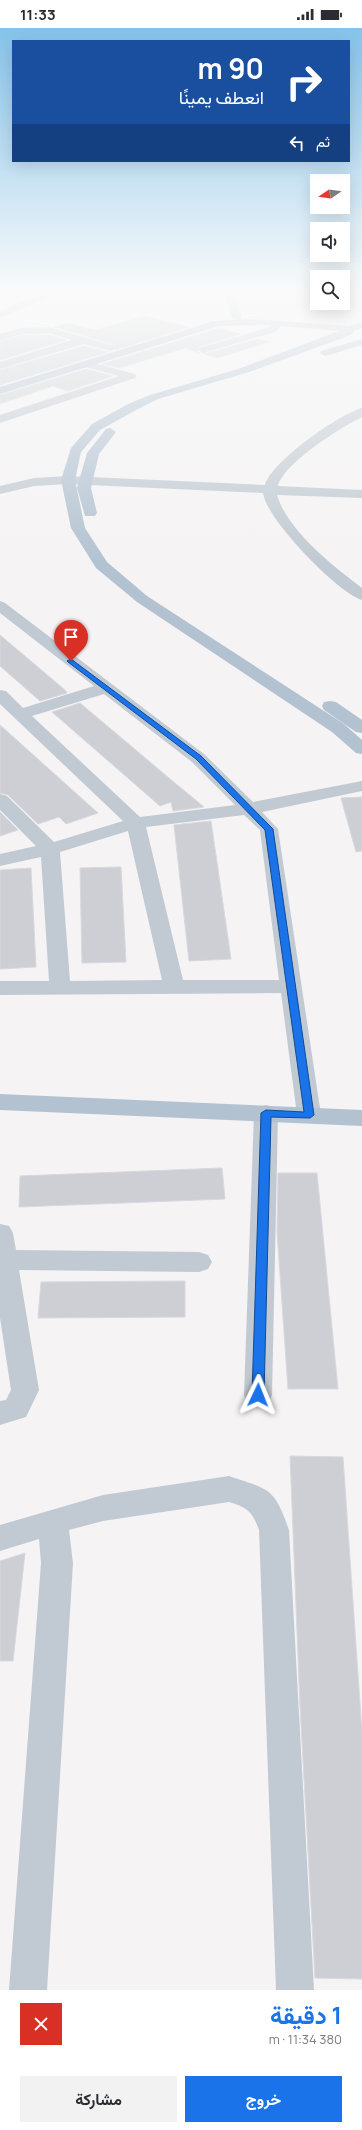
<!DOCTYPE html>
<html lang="ar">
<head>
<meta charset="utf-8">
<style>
	:root { --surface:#fff; --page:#f2f2f3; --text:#2b2b33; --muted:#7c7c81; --accent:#1a73e8 }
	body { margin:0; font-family:Manrope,Vazirmatn,sans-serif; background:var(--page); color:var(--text); direction:rtl; height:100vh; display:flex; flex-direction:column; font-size:15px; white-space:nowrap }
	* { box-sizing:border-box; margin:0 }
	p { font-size:13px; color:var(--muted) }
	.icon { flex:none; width:22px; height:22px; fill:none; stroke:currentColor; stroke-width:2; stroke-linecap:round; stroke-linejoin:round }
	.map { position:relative; height:1962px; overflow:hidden; direction:ltr }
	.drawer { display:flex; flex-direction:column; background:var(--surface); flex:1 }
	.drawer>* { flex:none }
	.banner { position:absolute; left:12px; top:12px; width:338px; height:122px; border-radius:0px; box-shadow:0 4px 16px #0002; direction:rtl; background:#1a4fa0; color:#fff; overflow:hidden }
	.needle { width:26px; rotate:257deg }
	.tools { position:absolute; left:310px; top:146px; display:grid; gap:8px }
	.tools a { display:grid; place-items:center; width:40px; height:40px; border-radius:0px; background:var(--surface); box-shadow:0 4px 16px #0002; font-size:20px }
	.pin { position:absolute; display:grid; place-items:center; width:34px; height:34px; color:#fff; margin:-41px -17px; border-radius:50% 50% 50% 0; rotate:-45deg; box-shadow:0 0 4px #0007 }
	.pin .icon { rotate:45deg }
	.me { position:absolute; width:44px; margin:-22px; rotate:2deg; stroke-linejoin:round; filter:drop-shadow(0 0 3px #0008) }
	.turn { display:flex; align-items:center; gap:14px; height:84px; padding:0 20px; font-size:18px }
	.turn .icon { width:52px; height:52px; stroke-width:2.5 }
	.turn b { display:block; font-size:28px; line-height:34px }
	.then { display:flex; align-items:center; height:38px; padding:0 20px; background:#0003; gap:8px; font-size:15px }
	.round { display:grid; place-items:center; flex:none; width:42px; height:42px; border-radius:0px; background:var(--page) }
	.overview { display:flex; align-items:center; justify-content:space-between; height:68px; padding:0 20px }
	h1 { font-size:24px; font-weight:700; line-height:30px; color:var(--accent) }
	.action { display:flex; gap:8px; margin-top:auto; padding:8px 20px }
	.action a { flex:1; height:46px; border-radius:0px; background:var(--accent); color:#fff; font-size:16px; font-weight:700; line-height:46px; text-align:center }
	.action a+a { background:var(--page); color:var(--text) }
	.status { display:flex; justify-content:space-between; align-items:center; height:28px; padding:0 20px; background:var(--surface); direction:ltr }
	.status svg { height:11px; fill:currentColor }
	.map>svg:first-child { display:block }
	.building { fill:#cdcfd5; stroke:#d7d9de }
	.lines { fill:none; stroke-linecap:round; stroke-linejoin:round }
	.minor { fill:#c1cad2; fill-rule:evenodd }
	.major { fill:#b3c2d1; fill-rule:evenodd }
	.route { fill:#1a73e8; stroke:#114b97 }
</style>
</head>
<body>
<div class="status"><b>11:33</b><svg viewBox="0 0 49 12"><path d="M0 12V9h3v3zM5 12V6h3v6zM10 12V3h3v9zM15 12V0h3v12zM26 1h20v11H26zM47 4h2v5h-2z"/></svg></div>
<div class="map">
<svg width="362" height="1962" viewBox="0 0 362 1962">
	<rect width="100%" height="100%" fill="#f5f3f3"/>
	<path class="building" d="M146 288 189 299 116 322 115 317 55 299 68 295 94 302Z
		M219 300 241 306 199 319 197 322 199 325 185 320 119 340 102 336Z
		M22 307H49L67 312 0 332V314Z
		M257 311 269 314 217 330 204 326Z
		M84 318 109 324 0 357V342Z
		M86 341 113 348 68 363 53 358 0 376V367Z
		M0 607 65 662 67 665 40 673 0 638Z
		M80 675 169 750 204 779 173 783 171 774 160 778 52 684Z
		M0 697 98 785 66 796 59 789 38 796 8 767 0 765Z
		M362 769V823L356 824 341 770Z
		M0 784 18 802 0 808Z
		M211 793 231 931 189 933 174 797Z
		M121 839 126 934 82 935 80 840Z
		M31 840 36 939 0 941V842Z
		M222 1140 225 1171 19 1179 20 1148Z
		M278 1145H317L338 1361H288L277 1204Z
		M185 1253V1289L38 1290 41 1254Z
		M290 1428 343 1429 362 1704V1951L315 1950 300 1678Z
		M25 1525 13 1633H0V1533Z"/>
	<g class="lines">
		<path class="minor" d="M58 261H76L75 263 52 268 0 290V283L45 264Z
			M226 261H236L233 265 242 290 241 292 237 293 232 290 223 265Z
			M279 292 284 295 275 304 203 325 198 322 199 320 267 300Z
			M49 299 115 318 116 320 111 323 84 316 0 341V334L72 312 49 305 22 306 0 313V306L21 300Z
			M86 333 135 346 137 348 135 350 0 395V387L119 348 82 338 80 336Z
			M362 380V389C341 399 283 436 278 458L362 462V470L277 467C288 503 333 538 362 560V572C338 565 266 491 263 465L68 456 34 458 0 466V458L34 450 68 448 265 457C271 434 339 386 362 380Z
			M0 573 5 575 204 726 253 774 362 753V763L262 784 278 801 321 1087 317 1093 309 1095 301 1093 297 1087 281 965 0 967V953H49L41 829 0 838V826L36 818 0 782V766L7 768 54 814 123 793 0 676V662L6 663 23 680 94 658 0 585ZM104 666 192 734 235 777 140 789 32 688ZM244 787 260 802 279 952H183L146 799ZM128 803 162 952 70 953 60 824Z
			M266 1077 274 1079 278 1085 272 1367 268 1375 258 1378 248 1375 244 1367 254 1085 258 1079Z
			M0 1196 9 1198 13 1205 16 1222 199 1224 208 1227 212 1234 208 1241 199 1244 19 1242 39 1362 26 1389 0 1397V1373L6 1372 11 1362 0 1290Z
			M229 1448C270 1462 274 1459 289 1502L314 1962H276L259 1502C252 1483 248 1480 229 1474L103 1493 69 1502 73 1535 47 1962H9L41 1535 39 1511 0 1523V1497L103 1467Z"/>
		<path class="major" d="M250 291 348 298 362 294V300L354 303 352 306 343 310 249 344 158 371 136 382 100 402 81 424 75 452 85 500 107 534 147 568 344 696 362 712V726L356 725 332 704 137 574 96 540 71 500 61 452 71 420 92 396 128 376 150 367 241 340 339 303 267 297 219 298 0 366V359L214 293Z
			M362 311V317L325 328 320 325 321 323Z
			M110 400 116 404 99 426 91 460 97 485 95 488H85L77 460 87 425 106 401Z
			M330 673 336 674 362 692V705L356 704 324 682 322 678 324 674Z
			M0 1066 362 1082V1098L0 1082Z"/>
	</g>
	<linearGradient id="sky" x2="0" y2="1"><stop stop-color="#85c3ea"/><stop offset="0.49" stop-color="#fafafa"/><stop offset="1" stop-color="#fafafa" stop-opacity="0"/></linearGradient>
	<rect width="362" height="536" fill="url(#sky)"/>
	<path class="route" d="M71 631 201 728 273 801 314 1087 310 1090 271 1089 264 1367 262 1370H254L252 1367 261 1085 266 1082 304 1084 265 802 196 731 68 634 67 633Z"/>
</svg>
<div class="tools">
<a><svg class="needle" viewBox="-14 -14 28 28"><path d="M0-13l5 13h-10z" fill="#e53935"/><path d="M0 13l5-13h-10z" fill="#7c7c81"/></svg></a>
<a><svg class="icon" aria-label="sound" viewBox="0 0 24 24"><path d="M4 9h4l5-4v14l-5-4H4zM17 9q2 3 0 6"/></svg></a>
<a><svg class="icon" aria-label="search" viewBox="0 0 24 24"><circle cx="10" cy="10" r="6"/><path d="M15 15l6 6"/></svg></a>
</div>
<div class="pin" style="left:71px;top:633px;background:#d93025"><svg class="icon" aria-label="arrive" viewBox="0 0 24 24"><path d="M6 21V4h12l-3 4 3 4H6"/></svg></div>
<svg class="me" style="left:258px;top:1367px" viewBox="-20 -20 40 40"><path d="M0-17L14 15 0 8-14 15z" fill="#1a73e8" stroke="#fff" stroke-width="4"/></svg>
<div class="banner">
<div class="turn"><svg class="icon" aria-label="right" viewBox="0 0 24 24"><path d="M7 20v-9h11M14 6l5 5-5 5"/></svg><div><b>90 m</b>انعطف يمينًا</div></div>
<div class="then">ثم<svg class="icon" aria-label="left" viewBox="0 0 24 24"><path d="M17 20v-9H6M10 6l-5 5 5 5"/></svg></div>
</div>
</div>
<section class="drawer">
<div class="overview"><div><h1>1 دقيقة</h1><p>380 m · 11:34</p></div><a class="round" style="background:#d93025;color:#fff"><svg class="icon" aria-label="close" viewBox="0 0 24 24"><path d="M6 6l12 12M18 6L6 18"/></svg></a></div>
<div class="action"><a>خروج</a><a>مشاركة</a></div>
</section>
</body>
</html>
